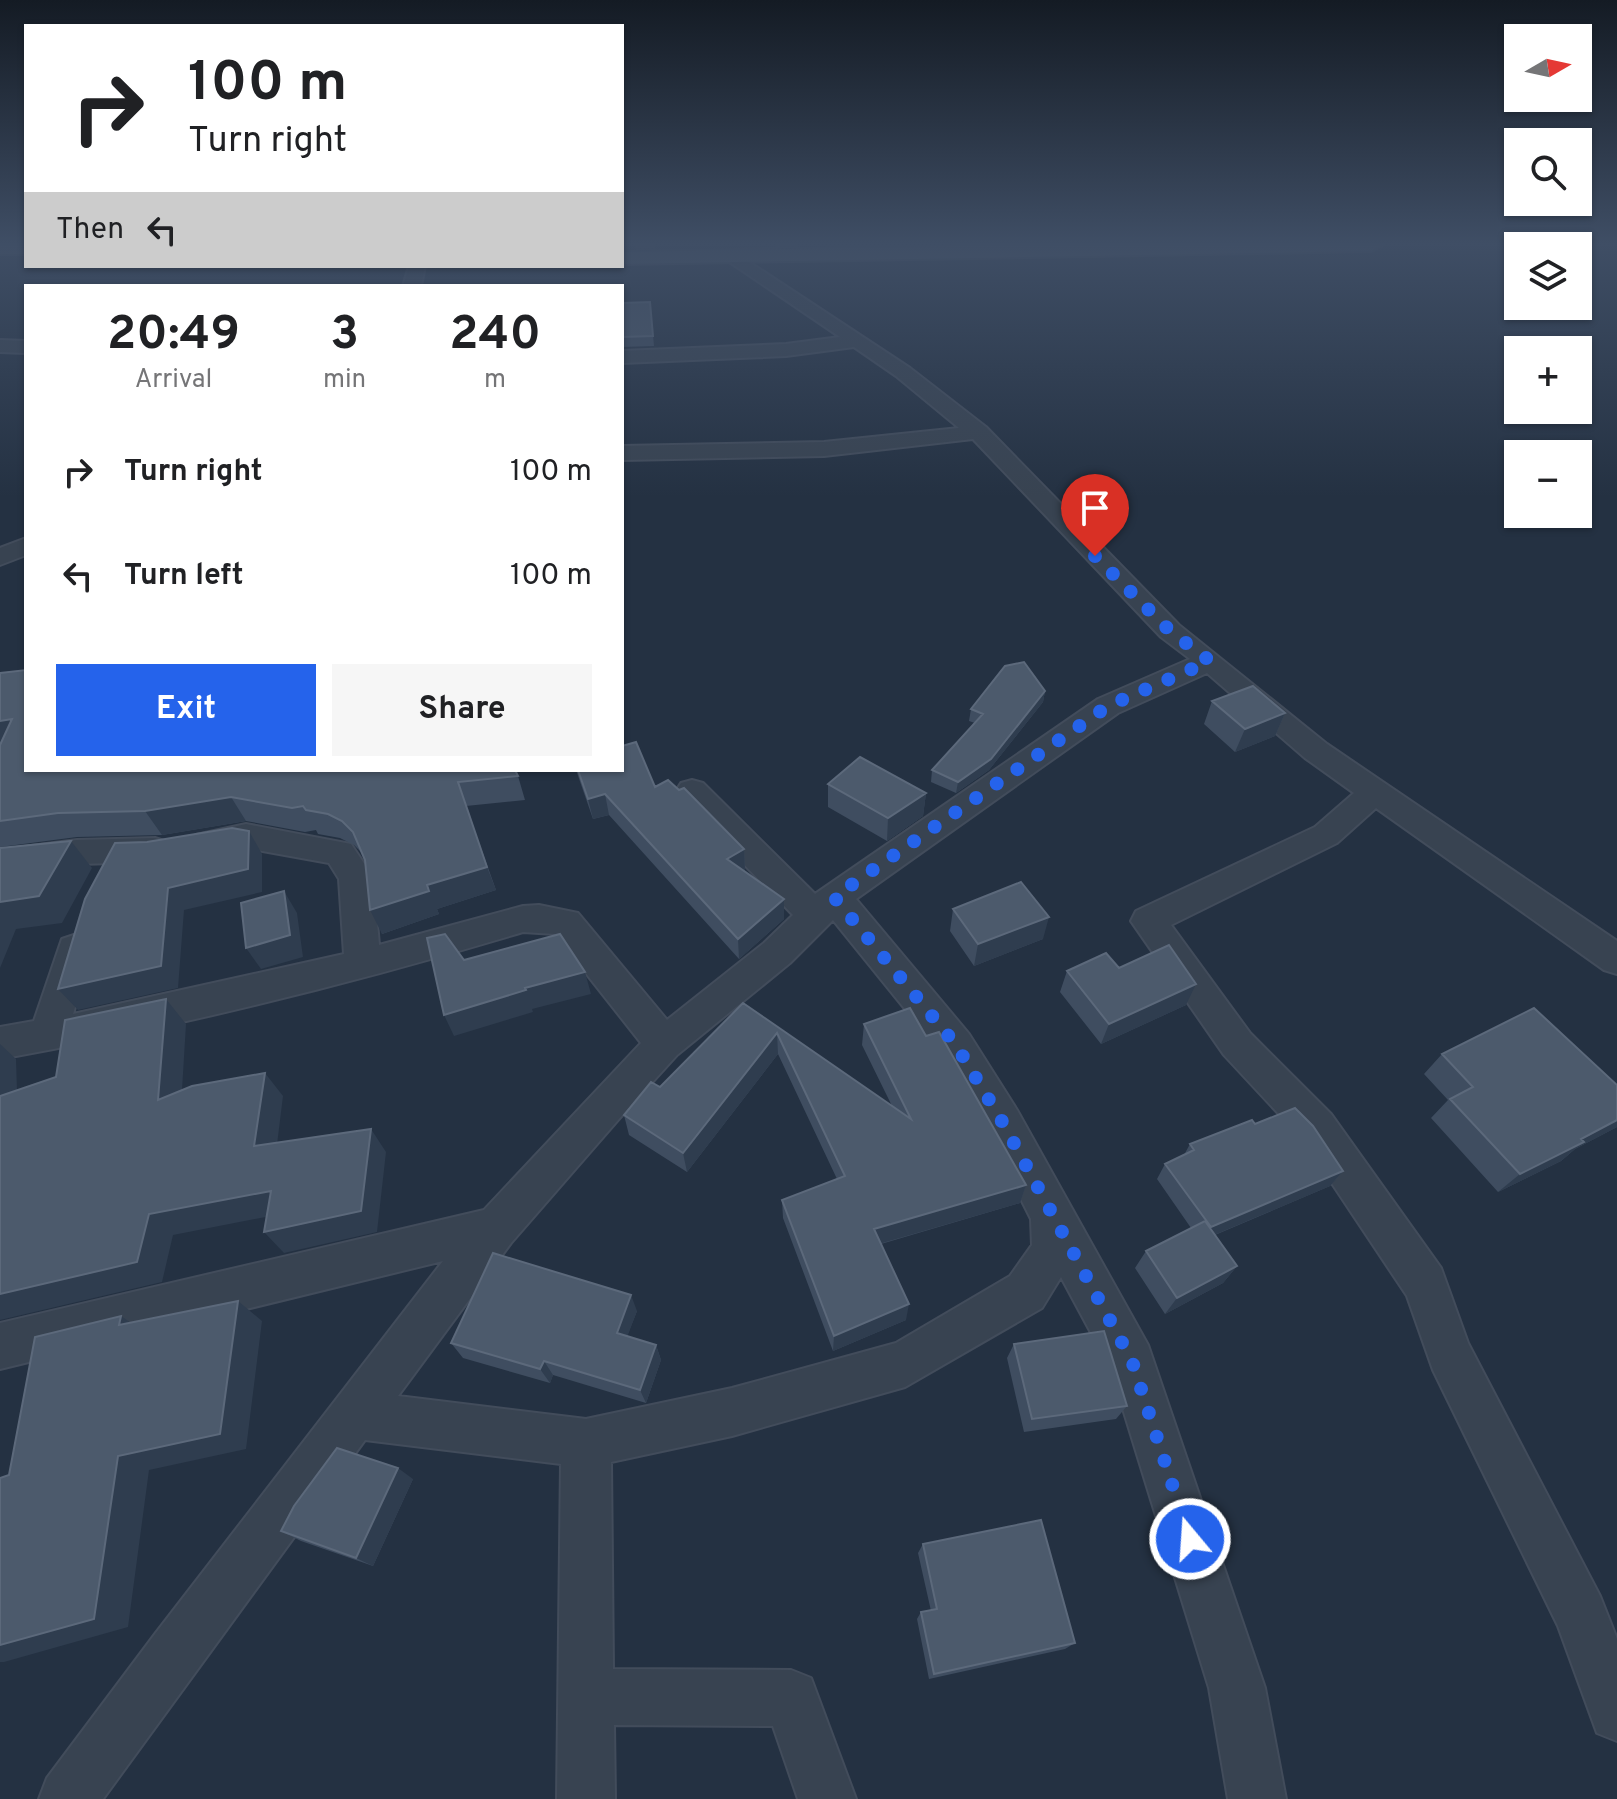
<!DOCTYPE html>
<html lang="en">
<head>
<meta charset="utf-8">
<style>
	:root { --surface:#fff; --page:#f6f6f6; --text:#202124; --muted:#757577; --accent:#2563eb }
	body { margin:0; font-family:Overpass,sans-serif; background:var(--page); color:var(--text); height:100vh; display:flex; flex-direction:column; font-size:30px; white-space:nowrap }
	* { box-sizing:border-box; margin:0 }
	p { font-size:26px; color:var(--muted) }
	.icon { flex:none; width:44px; height:44px; fill:none; stroke:currentColor; stroke-width:2; stroke-linecap:round; stroke-linejoin:round }
	.map { position:relative; flex:1; overflow:hidden }
	.panel { position:absolute; left:24px; top:284px; width:600px; height:488px; display:flex; flex-direction:column; background:var(--surface); border-radius:0px; box-shadow:0 2px 6px #0004 }
	.panel>* { flex:none }
	.top-card { position:absolute; left:24px; top:24px; width:600px; height:244px; border-radius:0px; box-shadow:0 2px 6px #0004; background:#fff; color:var(--text); overflow:hidden }
	.needle { width:52px; rotate:81deg }
	.controls { position:absolute; left:1504px; top:24px; display:grid; gap:16px }
	.controls a { display:grid; place-items:center; width:88px; height:88px; border-radius:0px; background:var(--surface); box-shadow:0 2px 6px #0004; font-size:40px }
	.pin { position:absolute; display:grid; place-items:center; width:68px; height:68px; color:#fff; margin:-82px -34px; border-radius:50% 50% 50% 0; rotate:-45deg; box-shadow:0 0 8px #0007 }
	.pin .icon { rotate:45deg }
	.me { position:absolute; width:88px; margin:-44px; rotate:342deg; stroke-linejoin:round; filter:drop-shadow(0 0 6px #0008) }
	.turn { display:flex; align-items:center; gap:28px; height:168px; padding:0 32px; font-size:36px }
	.turn .icon { width:104px; height:104px; stroke-width:2.5 }
	.turn b { display:block; font-size:56px; line-height:68px }
	.then { display:flex; align-items:center; height:76px; padding:0 32px; background:#0003; gap:16px; font-size:30px }
	.eta { display:flex; justify-content:space-evenly; align-items:center; height:136px; text-align:center }
	.eta b { font-size:48px; font-weight:700; line-height:56px }
	.cta { display:flex; gap:16px; margin-top:auto; padding:16px 32px }
	.cta a { flex:1; height:92px; border-radius:0px; background:var(--accent); color:#fff; font-size:32px; font-weight:700; line-height:92px; text-align:center }
	.cta a+a { background:var(--page); color:var(--text) }
	ul { padding:0; list-style:none }
	li { display:flex; align-items:center; gap:24px; height:104px; padding:0 32px }
	li div { flex:1 }
	li b { display:block; font-size:30px }
	li em { font-style:normal }
	.map>svg:first-child { display:block }
	.lines { fill:none; stroke-linecap:round; stroke-linejoin:round }
	.street-casing { stroke:#424c5b; stroke-width:4 }
	.primary-casing { stroke:#424c5b; stroke-width:4 }
	.street { fill:#384351; fill-rule:evenodd }
	.primary { fill:#566271; fill-rule:evenodd }
	.wall { fill:#3f4d60 }
	.shaded-wall { fill:#2f3d4f }
	.building { fill:#4c5a6c; stroke:#5c697b; stroke-width:2 }
	.route { stroke:#2563eb; stroke-width:14; stroke-dasharray:0 25.2 }
</style>
</head>
<body>
<div class="map">
<svg width="1617" height="1799" viewBox="0 0 1617 1799">
	<rect width="100%" height="100%" fill="#243142"/>
	<g class="lines">
		<defs>
			<path id="street" d="M637 245H653V249L645 254 639 252Z
				M777 245H794L795 247 787 252Z
				M734 252 910 368 986 427 1179 625 1327 744 1617 941V974L1604 970 1376 808 1337 843 1171 925 1250 1033 1331 1114 1441 1268 1468 1343 1600 1596 1617 1639V1741L1597 1733 1558 1626 1433 1370 1407 1296 1303 1140 1224 1055 1131 921 1136 911 1315 827 1354 793 1305 758 1207 673 1118 713 856 899 969 1034 1017 1110 1148 1345 1265 1688 1286 1799H1228L1209 1688 1111 1370 1061 1277 1042 1308 905 1387 732 1436 611 1462 613 1669 791 1670 811 1678 856 1799H798L773 1726 614 1725 615 1799H557L561 1464 365 1440 103 1799H39L47 1778 155 1634 443 1261 0 1369V1323L484 1210 641 1043 555 934 523 932C351 984 177 1027 0 1059V1027L34 1021 62 939 74 935 86 939 92 949 73 1014 344 954 339 879 329 863 246 848 207 855 196 851 191 843 196 835 246 824 351 844 373 877 379 945 523 906 539 905 578 913 667 1020 764 943 793 915 681 799 676 791 681 783 692 780 703 783 815 894 1098 699 1190 659 1161 637 973 439 824 456 622 460V446L824 442 959 428 896 376 854 347 786 356 622 363V351L786 344 840 337 728 261 726 257ZM833 920 943 1056 989 1136 1031 1219 1032 1245 1010 1276 896 1343 732 1388 586 1419 398 1396 511 1243 618 1120 677 1055 790 963Z
				M409 266H425L421 286H403Z
				M0 340 26 341V353L0 352Z
				M26 538V555L0 565V548Z
				M155 838 167 842 171 850 167 858 155 862 77 864 0 874V850L77 840Z"/>
			<path id="primary" d="M0 245H26V254H0Z
				M1023 245H1382L1371 251 622 264V252Z"/>
		</defs>
		<use href="#street" class="street-casing"/>
		<use href="#primary" class="primary-casing"/>
		<use href="#street" class="street"/>
		<use href="#primary" class="primary"/>
	</g>
	<path class="wall" d="M650 302 654 346 622 347V303Z
		M0 673 26 770 518 776 525 800 466 806 496 890 437 909 439 914 382 934 365 860 362 853 354 845 340 838 318 834 316 830 305 832 246 821 162 835 77 837 0 847Z
		M1045 691 1043 702 989 770 956 793 931 782 932 770 975 723 969 721 971 709Z
		M1212 701 1285 713 1275 736 1235 752 1204 724Z
		M576 770H622L655 787 744 849 745 870 744 871 784 899V919L739 959 609 815 593 819Z
		M828 784 926 793 923 816 887 841 828 807Z
		M953 909 1043 939 974 966 950 931Z
		M1119 968 1186 1005 1101 1044 1060 992 1067 971Z
		M743 1003 892 1106 862 1045 864 1024 926 1036 1026 1185 1020 1203 881 1244 906 1320 833 1351 783 1218 782 1200 837 1179 778 1054 687 1172 629 1135 624 1115 660 1087Z
		M1442 1054 1617 1085V1127L1575 1149 1561 1161 1498 1192 1431 1118 1448 1100 1424 1074Z
		M1255 1124 1343 1171 1330 1186 1215 1235 1237 1266 1223 1283 1165 1314 1135 1268 1146 1251 1191 1228 1157 1179 1165 1164 1184 1155 1190 1144Z
		M637 1311 627 1336 656 1345 661 1360 646 1403 553 1375 550 1383 463 1358 451 1343Z
		M1014 1344 1127 1406 1116 1419 1024 1432 1007 1358Z
		M413 1479 373 1566 301 1541 281 1531Z
		M923 1544 1075 1643 1065 1649 929 1679 917 1619 921 1612 931 1611 918 1553Z"/>
	<path class="shaded-wall" d="M1045 691 1043 702 989 770 956 793 958 782Z
		M1285 713 1275 736 1235 752 1245 729Z
		M12 719 0 748V721Z
		M926 793 923 816 887 841 888 818Z
		M605 794 609 815 593 819 588 799Z
		M231 797 246 821 162 835 145 811Z
		M249 831 262 854V892L184 910 178 988 78 1010 58 989 168 888Z
		M71 841 92 868 62 923 16 929 0 968V902Z
		M744 849 745 870 729 879 727 859Z
		M487 867 496 890 437 909 439 914 382 934 370 910 427 885Z
		M284 891 297 913 303 957 261 969 246 948Z
		M784 899V919L739 959 738 939Z
		M1049 917 1043 939 974 966 978 944Z
		M585 972 591 994 532 1009 525 988Z
		M1196 984 1186 1005 1101 1044 1109 1024Z
		M526 990 533 1012 454 1036 444 1015Z
		M166 999 186 1024 180 1123 158 1100Z
		M777 1033 778 1054 687 1172 683 1153Z
		M0 1044 16 1059 18 1123 0 1107Z
		M265 1073 283 1096 274 1169 254 1146Z
		M1617 1120V1127L1575 1149 1561 1161 1498 1192 1520 1174Z
		M371 1129 386 1152 377 1232 284 1253 264 1232Z
		M1343 1171 1330 1186 1200 1241 1211 1227Z
		M1026 1185 1020 1203 872 1246 874 1229Z
		M271 1191 291 1212 173 1235 162 1282 0 1320V1294L149 1214Z
		M1237 1266 1223 1283 1165 1314 1177 1298Z
		M631 1295 637 1311 623 1348 617 1333Z
		M238 1301 262 1321 246 1449 149 1470 128 1627 4 1662H0V1645L118 1456Z
		M909 1304 906 1320 833 1351 834 1336Z
		M121 1316 150 1336 119 1325Z
		M656 1345 661 1360 646 1403 640 1390Z
		M544 1361 553 1375 550 1383 540 1369Z
		M398 1468 413 1479 373 1566 356 1558Z"/>
	<path class="building" d="M650 302 653 336 622 337V303Z
		M1024 662 1045 691 991 759 958 782 932 770 983 714 971 709 1005 666Z
		M26 670V770H515L518 776 458 782 487 867 427 885 429 891 370 910 365 860 353 832 342 821 328 814 306 810 303 806 292 808 231 797 145 811 58 813 0 821V745L12 719 0 721V673Z
		M1253 686 1285 713 1245 729 1212 701Z
		M636 742 655 787 668 780 679 790 684 788 744 849 727 859 784 899 738 939 605 794 588 799 578 770H622V746Z
		M860 757 926 793 888 818 828 784Z
		M232 828 249 831 248 869 168 888 161 966 58 989 85 899 115 843 147 842Z
		M71 841 39 896 0 902V848Z
		M1021 882 1049 917 978 944 953 909Z
		M284 891 290 935 246 948 241 903Z
		M445 934 464 960 560 934 585 972 525 988 526 990 444 1015 427 938Z
		M1169 945 1196 984 1109 1024 1067 971 1106 953 1119 968Z
		M166 999 158 1100 192 1086 265 1073 254 1146 371 1129 361 1211 264 1232 271 1191 149 1214 137 1262 0 1294V1096L56 1077 65 1020Z
		M743 1003 911 1119 864 1024 910 1008 926 1036 939 1032 1026 1185 874 1229 909 1304 834 1336 782 1200 845 1176 777 1033 683 1153 624 1115 651 1082 660 1087Z
		M1534 1008 1617 1085V1120L1581 1139 1584 1142 1520 1174 1450 1099 1473 1087 1442 1054Z
		M1295 1108 1313 1126 1343 1171 1211 1227 1165 1164 1194 1150 1190 1144 1252 1120 1255 1124Z
		M1205 1221 1237 1266 1177 1298 1146 1251Z
		M493 1253 631 1295 617 1333 656 1345 640 1390 544 1361 540 1369 451 1343Z
		M238 1301 220 1434 118 1456 94 1619 0 1645V1478L9 1475 35 1337 121 1316 119 1325Z
		M1104 1331 1127 1406 1032 1419 1014 1344Z
		M337 1448 398 1468 356 1558 281 1531 294 1506Z
		M1041 1520 1075 1643 934 1674 921 1612 937 1609 923 1544Z"/>
	<linearGradient id="sky" x2="0" y2="1"><stop stop-color="#141b24"/><stop offset="0.49" stop-color="#3f4e65"/><stop offset="1" stop-color="#3f4e65" stop-opacity="0"/></linearGradient>
	<rect width="1617" height="497" fill="url(#sky)"/>
	<g class="lines">
		<path class="route" d="M1095 556 1170 631 1210 661 1108 706 834 897 956 1045 1003 1123 1132 1361 1190 1539"/>
	</g>
</svg>
<div class="controls">
<a><svg class="needle" viewBox="-14 -14 28 28"><path d="M0-13l5 13h-10z" fill="#e53935"/><path d="M0 13l5-13h-10z" fill="#757577"/></svg></a>
<a><svg class="icon" aria-label="search" viewBox="0 0 24 24"><circle cx="10" cy="10" r="6"/><path d="M15 15l6 6"/></svg></a>
<a><svg class="icon" aria-label="layers" viewBox="0 0 24 24"><path d="M12 4l9 5-9 5-9-5zM3 14l9 5 9-5"/></svg></a>
<a>+</a>
<a>−</a>
</div>
<div class="pin" style="left:1095px;top:556px;background:#d93025"><svg class="icon" aria-label="arrive" viewBox="0 0 24 24"><path d="M6 21V4h12l-3 4 3 4H6"/></svg></div>
<svg class="me" style="left:1190px;top:1539px" viewBox="-20 -20 40 40"><circle r="17" fill="#2563eb" stroke="#fff" stroke-width="3"/><path d="M0-11L8 9 0 5-8 9z" fill="#fff"/></svg>
<div class="top-card">
<div class="turn"><svg class="icon" aria-label="right" viewBox="0 0 24 24"><path d="M7 20v-9h11M14 6l5 5-5 5"/></svg><div><b>100 m</b>Turn right</div></div>
<div class="then">Then<svg class="icon" aria-label="left" viewBox="0 0 24 24"><path d="M17 20v-9H6M10 6l-5 5 5 5"/></svg></div>
</div>
<section class="panel">
<div class="eta">
<div><b>20:49</b><p>Arrival</p></div>
<div><b>3</b><p>min</p></div>
<div><b>240</b><p>m</p></div>
</div>
<ul>
<li><svg class="icon" aria-label="right" viewBox="0 0 24 24"><path d="M7 20v-9h11M14 6l5 5-5 5"/></svg><div><b>Turn right</b></div><em>100 m</em></li>
<li><svg class="icon" aria-label="left" viewBox="0 0 24 24"><path d="M17 20v-9H6M10 6l-5 5 5 5"/></svg><div><b>Turn left</b></div><em>100 m</em></li>
</ul>
<div class="cta"><a>Exit</a><a>Share</a></div>
</section>
</div>
</body>
</html>
